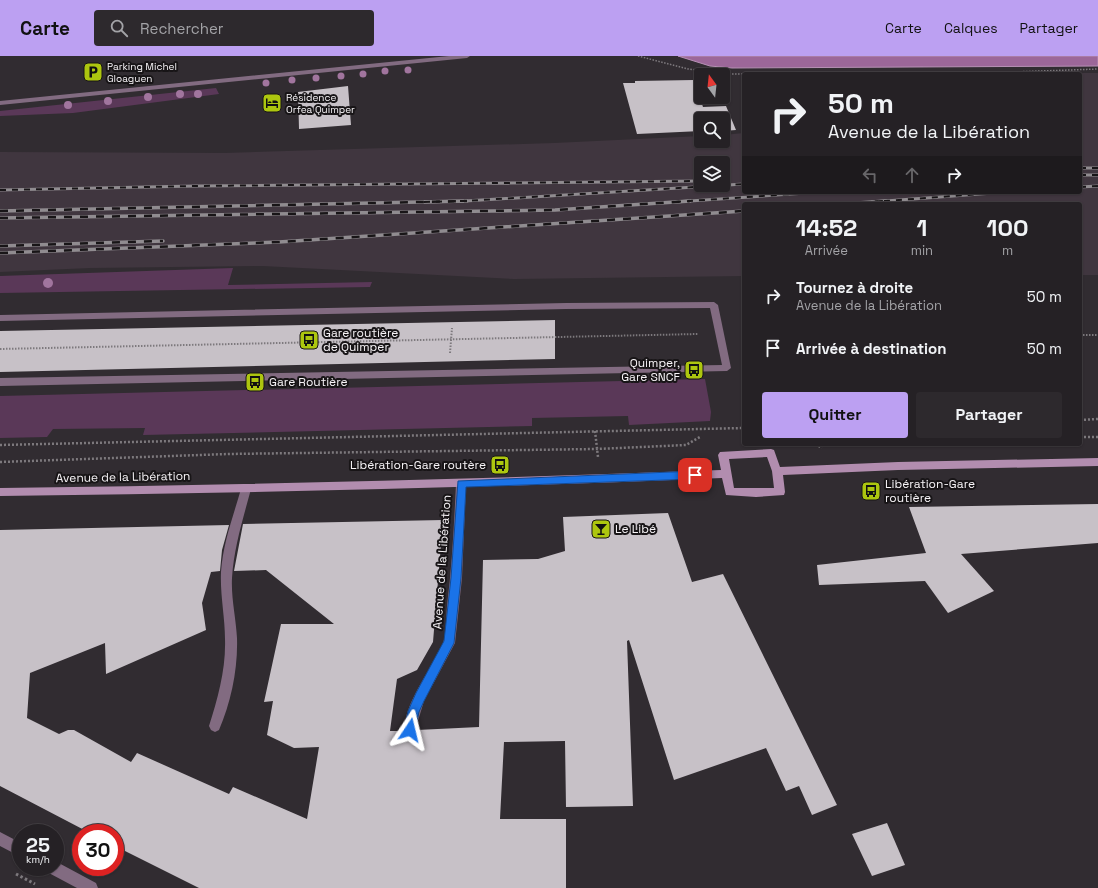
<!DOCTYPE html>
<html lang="fr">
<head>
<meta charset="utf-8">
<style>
	:root { --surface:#252125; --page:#2d292d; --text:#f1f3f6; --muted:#a3a3a7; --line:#423e42; --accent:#bca0f2 }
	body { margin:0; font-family:"Space Grotesk",sans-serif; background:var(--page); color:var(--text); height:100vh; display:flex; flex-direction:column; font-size:15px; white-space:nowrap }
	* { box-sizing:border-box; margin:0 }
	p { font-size:13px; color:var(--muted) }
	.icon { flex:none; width:22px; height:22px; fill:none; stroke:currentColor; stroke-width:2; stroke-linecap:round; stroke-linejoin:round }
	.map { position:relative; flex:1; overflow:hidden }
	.sheet { position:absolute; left:742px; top:146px; width:340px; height:244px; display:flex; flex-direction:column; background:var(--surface); border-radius:4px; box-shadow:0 1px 3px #0004,0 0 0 1px var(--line) }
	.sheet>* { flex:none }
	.banner { position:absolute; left:742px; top:16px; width:340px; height:122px; border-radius:4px; box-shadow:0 1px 3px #0004,0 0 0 1px var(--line); background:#252125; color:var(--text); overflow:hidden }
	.needle { width:26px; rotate:345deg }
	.tools { position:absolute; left:694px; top:12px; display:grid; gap:8px }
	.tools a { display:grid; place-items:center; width:36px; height:36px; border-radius:4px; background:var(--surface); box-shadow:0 1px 3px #0004,0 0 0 1px var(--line); font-size:20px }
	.speed { position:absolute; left:12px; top:768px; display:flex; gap:8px; font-size:20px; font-weight:700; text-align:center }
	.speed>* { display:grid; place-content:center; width:52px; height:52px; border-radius:50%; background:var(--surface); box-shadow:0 1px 3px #0004,0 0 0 1px var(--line); line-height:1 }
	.speed small { font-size:10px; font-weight:400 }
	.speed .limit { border:6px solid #d22; background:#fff; color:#111 }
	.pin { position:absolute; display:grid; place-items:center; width:34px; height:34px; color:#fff; margin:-17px; border-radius:8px; box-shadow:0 2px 6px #0006 }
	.me { position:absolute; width:44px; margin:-22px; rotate:10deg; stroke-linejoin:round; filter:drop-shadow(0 0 3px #0008) }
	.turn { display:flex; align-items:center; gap:14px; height:84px; padding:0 20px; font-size:18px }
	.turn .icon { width:52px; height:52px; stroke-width:2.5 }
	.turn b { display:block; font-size:28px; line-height:34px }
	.lanes { display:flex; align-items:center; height:38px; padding:0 20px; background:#0003; justify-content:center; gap:20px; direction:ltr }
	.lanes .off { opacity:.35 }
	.eta { display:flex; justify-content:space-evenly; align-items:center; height:68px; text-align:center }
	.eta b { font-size:24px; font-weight:700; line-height:28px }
	.action { display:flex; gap:8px; margin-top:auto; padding:8px 20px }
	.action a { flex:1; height:46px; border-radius:4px; background:var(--accent); color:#111; font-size:16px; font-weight:700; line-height:46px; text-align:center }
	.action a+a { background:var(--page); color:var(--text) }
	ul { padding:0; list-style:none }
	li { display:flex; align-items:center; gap:12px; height:52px; padding:0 20px }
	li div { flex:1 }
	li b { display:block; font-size:15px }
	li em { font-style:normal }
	header { display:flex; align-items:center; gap:24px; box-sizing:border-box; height:56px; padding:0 20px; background:var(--accent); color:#111 }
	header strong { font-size:19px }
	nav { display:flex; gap:22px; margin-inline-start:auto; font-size:14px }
	.search { width:280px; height:36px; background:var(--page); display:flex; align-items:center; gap:10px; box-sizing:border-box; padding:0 14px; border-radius:4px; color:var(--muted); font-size:15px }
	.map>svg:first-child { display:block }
	.built { fill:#40363f; fill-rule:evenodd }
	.green { fill:#5a3858 }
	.water { fill:#9c6799; stroke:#b791b5 }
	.building { fill:#c7c1c7 }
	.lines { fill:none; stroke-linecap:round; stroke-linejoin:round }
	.path-far3 { stroke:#7d797d; stroke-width:1.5; stroke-dasharray:1.5 1.5; stroke-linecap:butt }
	.path-far2 { stroke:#7d797d; stroke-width:2; stroke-dasharray:1.5 1.5; stroke-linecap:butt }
	.path-far1 { stroke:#7d797d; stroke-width:2.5; stroke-dasharray:2 2; stroke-linecap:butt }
	.path { stroke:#7d797d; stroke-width:3; stroke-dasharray:2.5 2.5; stroke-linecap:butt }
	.service { fill:#826b81; fill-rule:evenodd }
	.minor { fill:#826b81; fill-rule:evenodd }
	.tertiary { fill:#826b81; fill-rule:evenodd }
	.secondary { fill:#b28daf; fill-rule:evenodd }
	.rail-far1-casing { stroke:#908c90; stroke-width:3 }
	.rail-casing { stroke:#908c90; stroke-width:3.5 }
	.rail-far1 { stroke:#181517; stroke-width:2; stroke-dasharray:6; stroke-linecap:butt }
	.rail { stroke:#181517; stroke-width:2.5; stroke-dasharray:8; stroke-linecap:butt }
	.tree { fill:#a1759e }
	.route { fill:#1a73e8; stroke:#114b97 }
	.labels { text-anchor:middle; stroke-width:4; stroke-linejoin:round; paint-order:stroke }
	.far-poi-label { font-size:10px; fill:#f7f4f7; stroke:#181517; text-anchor:start }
	.poi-label { font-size:12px; fill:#f7f4f7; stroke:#181517; text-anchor:start }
	.street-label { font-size:12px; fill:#f7f4f7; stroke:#181517 }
</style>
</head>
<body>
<header>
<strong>Carte</strong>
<div class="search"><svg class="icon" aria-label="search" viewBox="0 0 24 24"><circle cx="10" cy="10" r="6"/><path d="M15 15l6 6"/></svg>Rechercher</div>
<nav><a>Carte</a><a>Calques</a><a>Partager</a></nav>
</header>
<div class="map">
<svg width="1098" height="832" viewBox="0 0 1098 832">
	<rect width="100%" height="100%" fill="#312c31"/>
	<path class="built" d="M1057 17H1098V219H1080V148H744V220L514 223 263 210 90 212 0 216V96L225 97 554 87 701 80V85H723V79L744 77V136H1080V18H1056ZM701 107H723V129H701Z"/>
	<path class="green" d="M216 32 219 38 73 57 0 60V55Z
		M233 212 228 229 372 226 370 231 0 237V220Z
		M705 323 711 356 710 365 629 369 628 360 532 362V370L143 379 145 372 53 373 47 381 0 382V340Z"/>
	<path class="water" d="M678 0H1098V10L732 12 710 10Z"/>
	<path class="building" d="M694 24 703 51 726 50 736 74 723 75V63H701V75L637 78 623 27H635V25Z
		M348 30 351 69 299 73 298 36Z
		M555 264V303L0 316V275Z
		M1098 448V487L961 498 994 535 948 557 925 525 819 529 817 509 926 497 909 451Z
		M668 457 692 526 723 518 837 749 812 759 799 730 786 735 766 692 674 724 629 584 627 585 633 750 566 751 565 685 504 686 500 763H566V832H199L115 790V777H90L0 730V474L229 469 222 494 220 515 211 516 202 547 206 574 106 618 105 587 30 617 27 662 59 678 68 674H74L131 706 137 697 229 738 233 731 307 763 319 691 294 692 267 679 273 645 264 646 281 568H334L266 514 234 515 243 468 443 464 433 586 417 614 397 623 394 645 390 675H404L405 679 411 681 415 678 417 674 479 671 483 504 538 503 565 495 563 461Z
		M887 767 905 809 872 820 852 778Z"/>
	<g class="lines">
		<path class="path-far3" d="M638 0 688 13 731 18 1011 16 1098 13"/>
		<path class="path-far2" d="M1080 279H1098
			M0 293 698 278
			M450 297 452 272"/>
		<path class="path-far1" d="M1080 364 1098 363
			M595 375 598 401
			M1080 381H1098
			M815 388 822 392
			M0 389 744 372
			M0 406 228 398 597 393 686 389 700 381"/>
		<path class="path" d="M16 818 35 828"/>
		<path class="service" d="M714 246 718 249 731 312 727 315 0 330V322L722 309 710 252 566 253 0 265V259L566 247Z"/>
		<path class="minor" d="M449 0H470L467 2 0 49V45Z
			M461 424 465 425 466 428 462 522 455 587 424 645 414 678 410 680 406 678C397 657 435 608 443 587 447 576 446 561 447 550 452 510 454 469 456 428L457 425Z
			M246 429 250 430 251 433C243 463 234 491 232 522 231 542 236 562 237 582 238 613 231 646 219 674L215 676 211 674 209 670C218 642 226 613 225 583 225 561 220 539 221 516 223 487 233 461 241 433L242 430Z"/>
		<path class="tertiary" d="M0 776 21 787V801L0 790Z
			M55 805 96 827 98 832H77L47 816 45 811H55Z"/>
		<path class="secondary" d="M771 393 774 394 780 411 898 406 1098 402V410L898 414 783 419 785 436 784 439 756 441 726 439 722 422C482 432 241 437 0 440V432C240 429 481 423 721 414L718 399 720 396ZM767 401 772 415 774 432H734L729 403Z"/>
		<defs>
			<path id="rail-far1" d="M1080 112H1098
				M1080 119H1098
				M1080 131 1098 130
				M0 134 195 130 701 125
				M424 146 465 145 744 128
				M675 146 821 136
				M872 146 1007 136"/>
			<path id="rail" d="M843 148 886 145
				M0 155 467 145
				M0 162 555 154 690 145
				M0 190 163 185
				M0 197 279 186 744 155"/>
		</defs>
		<use href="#rail-far1" class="rail-far1-casing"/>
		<use href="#rail" class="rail-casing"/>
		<use href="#rail-far1" class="rail-far1"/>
		<use href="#rail" class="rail"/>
	</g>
	<g class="tree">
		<circle cx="408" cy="14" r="3.5"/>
		<circle cx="385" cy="15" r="3.5"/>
		<circle cx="363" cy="18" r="3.5"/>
		<circle cx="341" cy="20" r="3.5"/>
		<circle cx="316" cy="22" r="3.5"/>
		<circle cx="292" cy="24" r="3.5"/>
		<circle cx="266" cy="27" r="3.5"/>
		<circle cx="180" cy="38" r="4"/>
		<circle cx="198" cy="38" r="4"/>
		<circle cx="148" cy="41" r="4"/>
		<circle cx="108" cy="45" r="4"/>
		<circle cx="68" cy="49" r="4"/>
		<circle cx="48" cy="227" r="5"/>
	</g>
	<path class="route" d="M695 415 699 416 700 419 699 422 695 423 466 431 461 522 454 587 424 645 419 656 414 678 410 680 406 678 404 674 408 655 416 637 444 585 451 522 458 425Z"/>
	<defs>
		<symbol id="parking-square" viewBox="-11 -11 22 22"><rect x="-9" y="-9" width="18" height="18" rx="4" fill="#adc60f" stroke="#181517"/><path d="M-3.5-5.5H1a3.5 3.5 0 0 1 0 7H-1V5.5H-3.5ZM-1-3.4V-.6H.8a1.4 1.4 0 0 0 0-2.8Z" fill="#111"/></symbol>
		<symbol id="hotel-square" viewBox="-11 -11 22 22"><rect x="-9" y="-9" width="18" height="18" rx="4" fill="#adc60f" stroke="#181517"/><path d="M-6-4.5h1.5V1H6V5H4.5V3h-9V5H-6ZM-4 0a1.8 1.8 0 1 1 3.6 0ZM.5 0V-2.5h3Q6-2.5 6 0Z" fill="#111"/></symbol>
		<symbol id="bus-square" viewBox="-11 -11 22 22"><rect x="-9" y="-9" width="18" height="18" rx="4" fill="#adc60f" stroke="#181517"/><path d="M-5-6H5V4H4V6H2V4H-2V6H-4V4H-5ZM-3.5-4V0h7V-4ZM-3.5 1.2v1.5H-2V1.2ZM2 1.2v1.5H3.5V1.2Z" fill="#111"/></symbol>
		<symbol id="bar-square" viewBox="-11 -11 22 22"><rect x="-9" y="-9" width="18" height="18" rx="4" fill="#adc60f" stroke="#181517"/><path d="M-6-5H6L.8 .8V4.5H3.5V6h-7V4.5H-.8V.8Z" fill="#111"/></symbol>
	</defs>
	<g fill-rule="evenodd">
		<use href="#parking-square" x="82" y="5" width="22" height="22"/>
		<use href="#hotel-square" x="261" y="36" width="22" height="22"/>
		<use href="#bus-square" x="298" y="273" width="22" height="22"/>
		<use href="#bus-square" x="683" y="303" width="22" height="22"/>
		<use href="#bus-square" x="244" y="315" width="22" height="22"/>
		<use href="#bus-square" x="489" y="398" width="22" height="22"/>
		<use href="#bus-square" x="860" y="424" width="22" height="22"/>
		<use href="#bar-square" x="590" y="462" width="22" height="22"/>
	</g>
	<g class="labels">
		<g class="far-poi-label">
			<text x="107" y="14">Parking Michel<tspan x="107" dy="12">Gloaguen</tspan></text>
			<text x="286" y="45">Résidence<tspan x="286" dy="12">Orfea Quimper</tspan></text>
		</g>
		<g class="poi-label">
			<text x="323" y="281">Gare routière<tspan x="323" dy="14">de Quimper</tspan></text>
			<text x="680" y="311" text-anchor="end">Quimper,<tspan x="680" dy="14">Gare SNCF</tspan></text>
			<text x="269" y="330">Gare Routière</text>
			<text x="486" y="413" text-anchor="end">Libération-Gare routère</text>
			<text x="885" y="432">Libération-Gare<tspan x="885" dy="14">routière</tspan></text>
			<text x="615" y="477">Le Libé</text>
		</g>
		<g class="street-label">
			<text transform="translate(123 421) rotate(-1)" y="4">Avenue de la Libération</text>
			<text transform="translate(442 506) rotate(-86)" y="4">Avenue de la Libération</text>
		</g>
	</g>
</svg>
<div class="tools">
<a><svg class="needle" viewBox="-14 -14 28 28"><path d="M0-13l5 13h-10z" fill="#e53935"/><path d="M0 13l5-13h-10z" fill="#a3a3a7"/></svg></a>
<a><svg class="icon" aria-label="search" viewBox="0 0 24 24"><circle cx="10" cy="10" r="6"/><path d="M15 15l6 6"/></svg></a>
<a><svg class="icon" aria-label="layers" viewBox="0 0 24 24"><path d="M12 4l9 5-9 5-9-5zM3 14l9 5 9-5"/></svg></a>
</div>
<div class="speed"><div>25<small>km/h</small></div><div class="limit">30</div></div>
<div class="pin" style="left:695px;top:419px;background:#d93025"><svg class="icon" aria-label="arrive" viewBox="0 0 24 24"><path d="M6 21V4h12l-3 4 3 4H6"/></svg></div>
<svg class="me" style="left:410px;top:674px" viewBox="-20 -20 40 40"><path d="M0-17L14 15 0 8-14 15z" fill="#1a73e8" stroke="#fff" stroke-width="4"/></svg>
<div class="banner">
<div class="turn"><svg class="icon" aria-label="right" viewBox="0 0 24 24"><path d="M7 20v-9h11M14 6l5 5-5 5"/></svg><div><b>50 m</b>Avenue de la Libération</div></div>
<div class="lanes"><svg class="icon off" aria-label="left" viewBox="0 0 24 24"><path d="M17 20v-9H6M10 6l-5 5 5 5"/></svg><svg class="icon off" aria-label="ahead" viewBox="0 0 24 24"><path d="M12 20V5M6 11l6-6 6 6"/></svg><svg class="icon" aria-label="right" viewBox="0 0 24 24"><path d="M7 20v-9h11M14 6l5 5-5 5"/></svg></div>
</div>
<section class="sheet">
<div class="eta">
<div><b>14:52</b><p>Arrivée</p></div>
<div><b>1</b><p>min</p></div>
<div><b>100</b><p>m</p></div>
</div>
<ul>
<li><svg class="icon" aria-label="right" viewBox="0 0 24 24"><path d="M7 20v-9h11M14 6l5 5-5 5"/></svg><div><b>Tournez à droite</b><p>Avenue de la Libération</p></div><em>50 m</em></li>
<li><svg class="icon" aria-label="arrive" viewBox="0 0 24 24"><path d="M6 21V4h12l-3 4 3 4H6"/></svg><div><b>Arrivée à destination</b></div><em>50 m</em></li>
</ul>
<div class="action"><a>Quitter</a><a>Partager</a></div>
</section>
</div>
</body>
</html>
